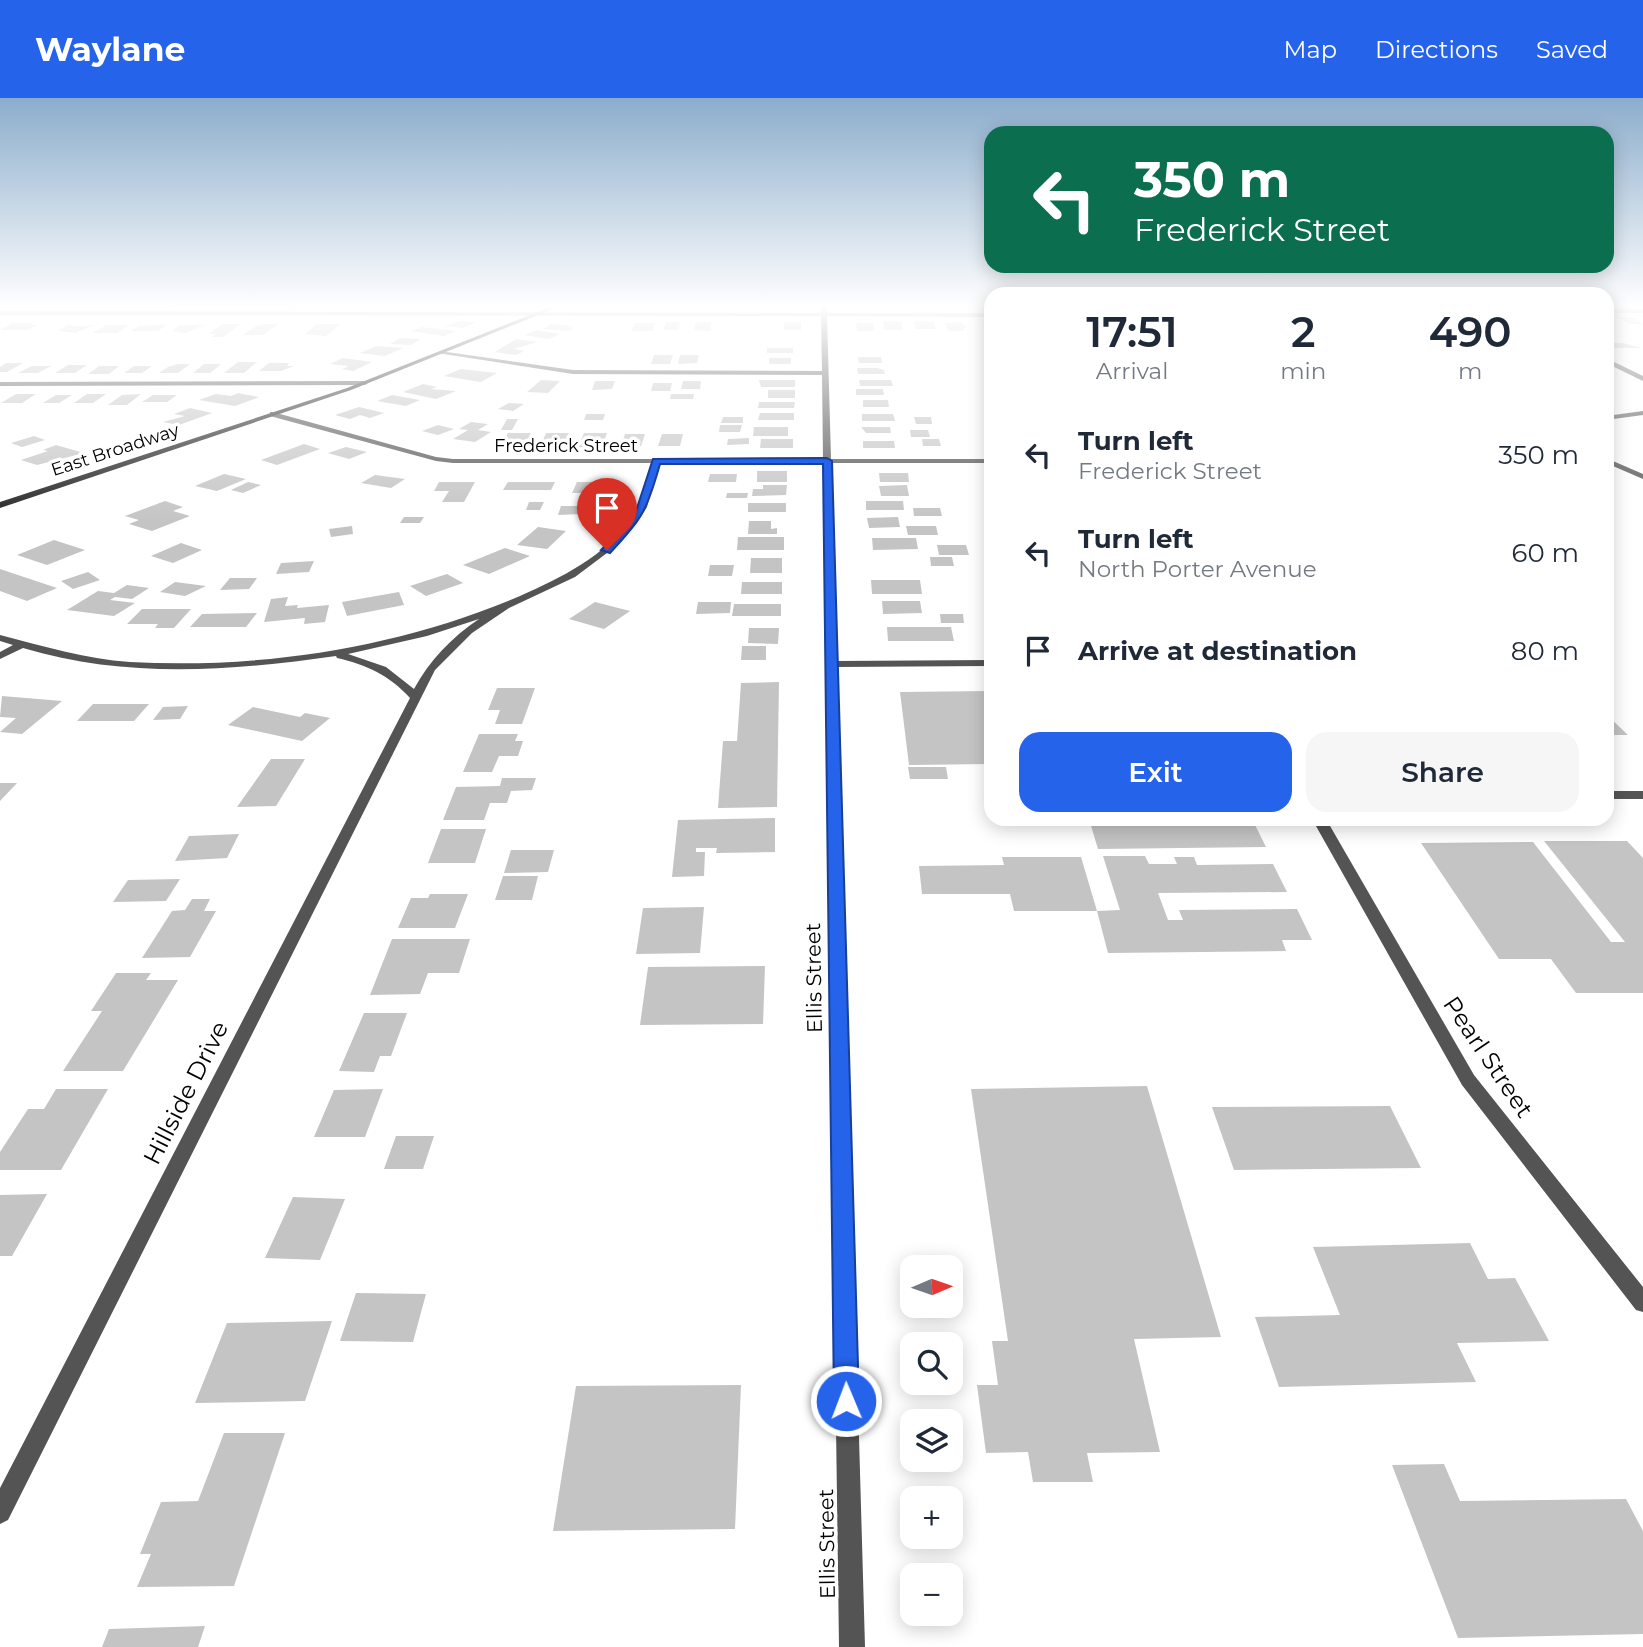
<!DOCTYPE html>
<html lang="en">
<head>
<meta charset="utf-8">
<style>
	:root { --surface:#fff; --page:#f6f6f7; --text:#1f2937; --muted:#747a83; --accent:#2563eb }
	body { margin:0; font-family:Montserrat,sans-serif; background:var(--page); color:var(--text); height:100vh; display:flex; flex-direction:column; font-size:26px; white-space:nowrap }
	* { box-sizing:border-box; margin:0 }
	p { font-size:23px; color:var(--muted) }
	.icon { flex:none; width:38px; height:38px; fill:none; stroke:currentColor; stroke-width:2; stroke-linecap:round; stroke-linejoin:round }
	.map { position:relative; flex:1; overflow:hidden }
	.panel { position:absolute; left:984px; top:189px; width:630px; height:539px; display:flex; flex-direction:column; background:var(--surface); border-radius:21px; box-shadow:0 4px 18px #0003 }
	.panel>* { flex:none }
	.hud { position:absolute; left:984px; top:28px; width:630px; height:147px; border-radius:21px; box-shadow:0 4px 18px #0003; background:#0b6e4f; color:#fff; overflow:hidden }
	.needle { width:46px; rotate:88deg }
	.fabs { position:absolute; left:900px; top:1157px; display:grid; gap:14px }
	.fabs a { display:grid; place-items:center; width:63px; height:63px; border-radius:14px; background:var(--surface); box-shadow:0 4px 18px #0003; font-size:35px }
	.pin { position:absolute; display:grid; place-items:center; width:60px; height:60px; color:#fff; margin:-72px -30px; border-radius:50% 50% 50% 0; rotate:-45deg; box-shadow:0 0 7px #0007 }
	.pin .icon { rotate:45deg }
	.me { position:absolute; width:77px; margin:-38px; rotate:359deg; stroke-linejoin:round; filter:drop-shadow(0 0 5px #0008) }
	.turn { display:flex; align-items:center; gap:24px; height:147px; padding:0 35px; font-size:32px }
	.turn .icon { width:91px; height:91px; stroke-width:2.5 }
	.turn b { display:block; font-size:49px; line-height:60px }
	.eta { display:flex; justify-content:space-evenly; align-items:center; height:119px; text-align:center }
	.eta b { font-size:42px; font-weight:600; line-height:49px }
	.action { display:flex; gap:14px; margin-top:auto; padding:14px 35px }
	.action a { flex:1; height:80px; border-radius:21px; background:var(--accent); color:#fff; font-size:28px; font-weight:600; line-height:80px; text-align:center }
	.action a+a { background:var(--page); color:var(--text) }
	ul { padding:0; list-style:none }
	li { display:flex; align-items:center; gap:21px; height:98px; padding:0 35px }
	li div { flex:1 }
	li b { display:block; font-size:26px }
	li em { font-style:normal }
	header { display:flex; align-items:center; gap:42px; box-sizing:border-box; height:98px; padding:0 35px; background:var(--accent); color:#fff }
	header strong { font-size:33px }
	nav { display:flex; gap:38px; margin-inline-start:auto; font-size:24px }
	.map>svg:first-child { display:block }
	.green { fill:#dbdbdb }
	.building { fill:#c4c4c4 }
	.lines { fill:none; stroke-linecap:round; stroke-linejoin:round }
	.street { fill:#545454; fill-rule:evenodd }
	.secondary { fill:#212121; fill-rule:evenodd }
	.route { fill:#2563eb; stroke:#184099; stroke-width:2 }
	.labels { text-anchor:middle; stroke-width:7; stroke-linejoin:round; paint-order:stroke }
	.far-street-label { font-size:18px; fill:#000; stroke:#fff }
	.street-label { font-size:21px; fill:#000; stroke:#fff }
	.near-street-label { font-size:24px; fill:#000; stroke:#fff }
</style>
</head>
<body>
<header>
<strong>Waylane</strong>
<nav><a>Map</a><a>Directions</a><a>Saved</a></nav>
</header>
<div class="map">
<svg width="1643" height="1549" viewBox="0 0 1643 1549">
	<rect width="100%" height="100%" fill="#fff"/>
	<path class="green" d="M0 209H541L534 212Z"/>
	<path class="building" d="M1616 219H1633L1643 226H1631Z
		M461 223 476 224 463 230 444 228Z
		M883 223H901L903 232H884Z
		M914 223H933L936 231H916Z
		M666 224H681L678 232H663Z
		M696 224H712L710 233 694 232Z
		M784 224H801V232H784Z
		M961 224 967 230H963L964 233H949L945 225Z
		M12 225H33L30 227H37L27 232H0Z
		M635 225H654L653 233H631Z
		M856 225H873L874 233H857Z
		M168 226 158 233H131L139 228Z
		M222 226H241L223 239H211L217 236H209Z
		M265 226H278L263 237H243L256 228Z
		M317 226H340L326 238 305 236Z
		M551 226 570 228 567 229 574 230 569 233 543 231Z
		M69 227 79 228 95 227 75 235 58 233Z
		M107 227H130L117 235H92Z
		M180 227H204L186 235 172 233Z
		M422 229 456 233 444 238 410 233Z
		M537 232 560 236 548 241 524 237Z
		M400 240 421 241 411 247 390 246Z
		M516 241 537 244 514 251 524 253 516 257 495 254Z
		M1606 245H1623L1641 250H1616Z
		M376 248 390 249 403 250 385 258 360 255Z
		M767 250H793V255H767Z
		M654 257H673L670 266H651Z
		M680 257H699L697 265 678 266Z
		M858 259H881L882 265H859Z
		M343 260 372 264 353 273 342 271 349 268 330 266Z
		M769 260H791V266H769Z
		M238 264H257L244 275H224Z
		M6 265H23L7 274H0V269Z
		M269 265H289L287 268H294L281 273H259Z
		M178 266H190L178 275H159L168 269Z
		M204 266H221L210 275H193Z
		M68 267H87L75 275H55Z
		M32 268H51L38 275H18Z
		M99 268H119L109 276H88Z
		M134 268H152L142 275H124Z
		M857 270H877L884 272 885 276H858Z
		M461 271 497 275 481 284 444 278Z
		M541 282 560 283 548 295 527 294Z
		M759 282H795V289H761Z
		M859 282H891L893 288H860Z
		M595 283H615L612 291 592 292Z
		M683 283H701L700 291H681Z
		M653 285H672L670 293H651Z
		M423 286 437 289 431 291 456 293 436 301 403 294Z
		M856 291H883L884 297H856Z
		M768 292H795V300H768Z
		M238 295 259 299 235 308 199 302 216 296 231 298Z
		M16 296H36L22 305H1Z
		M87 296H106L93 305H74Z
		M141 296 127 307H108L122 297Z
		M671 296H694L693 301H670Z
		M56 297H72L59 305H43Z
		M153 297H177L167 304H142Z
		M392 297 420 302 406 308 377 303Z
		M863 302H888L889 309H863Z
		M759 304H795L794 310H758Z
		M509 305 524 306 513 313 498 311Z
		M359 309 384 315 370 320 360 317 350 321 335 317Z
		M190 310 212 315 179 327 163 324 185 318 174 316Z
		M760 315H794V322H758Z
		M586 316H605L603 322H584Z
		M862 316H893L895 323H862Z
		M723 319H743V325H721Z
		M914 319H931L932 326H916Z
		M507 321H518L512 332H501Z
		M471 324 488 326 478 332 491 334 475 344 453 341 468 332 459 331Z
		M438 327 454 331 438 337 422 333Z
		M720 327H742L740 334H719Z
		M754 329H788V338H753Z
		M861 329H890L891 335H866Z
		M910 332H928L930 339H911Z
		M508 335H531L524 349H500Z
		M546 335H569L563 348 540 349Z
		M584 335H607L602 349H578Z
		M625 336H645L641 348H621Z
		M662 336H683L680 348H658Z
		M34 338 45 342 22 349 11 345Z
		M749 340V346L727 347 728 341Z
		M761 341H793V350H760Z
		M922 341H939L941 348H923Z
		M863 343H894L895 350H863Z
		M304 346 320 351 277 367 261 362Z
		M56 347 84 355 37 367 21 362 48 353 43 352Z
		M346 349 367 354 349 361 328 355Z
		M757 373H787V384H757Z
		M879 375H908L909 384H880Z
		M224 376 246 381 217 393 195 388Z
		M710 376H737L736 384H708Z
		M375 377 405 381 391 390 361 385Z
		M248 384 261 387 243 395 231 392Z
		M439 384H475L464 404H442L449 393H434Z
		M508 384H555L551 392H503Z
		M577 384H607L603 395H572Z
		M763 387H787L786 397 752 398 753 391H763Z
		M907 387 909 398H881L879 388Z
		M727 395H748L747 400H726Z
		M165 403 183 409 173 413 190 418 152 433 129 426 139 422 125 418Z
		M866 403H903L904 412H866Z
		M529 404H544L540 412H526Z
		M748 405H786V414H748Z
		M561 408H583L580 416 558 417Z
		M913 410H940L942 418H914Z
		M404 419H424L420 425H400Z
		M898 419 900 429 869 430 867 420Z
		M749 423H771V431L777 430V436H748Z
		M352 428 353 436 331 439 329 431Z
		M906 428H936L938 437H908Z
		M538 429 566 433 547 451 517 447Z
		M738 439H784V452H737Z
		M872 440H916L918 451 873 452Z
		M54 442 85 452 47 467 17 457Z
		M181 445 202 452 173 465 151 458Z
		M937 447H966L969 457H939Z
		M505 450 530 458 489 476 463 467Z
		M930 459H952L954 468H931Z
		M751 460H782V475H750Z
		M314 463 309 474 276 476 281 465Z
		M710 467H734L732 478H708Z
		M0 471 57 490 27 503 0 493Z
		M88 474 100 482 73 491 61 483Z
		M447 476 463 485 426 498 410 488Z
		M230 480H257L249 491 220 492Z
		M871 482H920L922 496H872Z
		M175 484 206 488 185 498 160 494Z
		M742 484H782V496H741Z
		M127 487 149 490 132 501 115 499 110 502 135 505 114 518 67 512 98 493 114 495Z
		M399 494 404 507 347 518 342 504Z
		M288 499 285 508 298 507 297 510 329 507 325 524 304 526 305 520 264 524 271 501Z
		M882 503H920L922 515 883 516Z
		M595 504 630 513 604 531 569 521Z
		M698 504H731L730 515 696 516Z
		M734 506H781V518H732Z
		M142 511H191L174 530H155L158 526H127Z
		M257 515 246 529H190L202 516Z
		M940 516H963L964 525H941Z
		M887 529H951L954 543H888Z
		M749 530H779L778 546 748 545Z
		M742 548H766V562H741Z
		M779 584 777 709 718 710 723 643H737L741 585Z
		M497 590H535L522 626H495L500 612H488Z
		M990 593V666L909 667 900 594Z
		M2 598 62 603 22 636 0 634 16 620 0 619Z
		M93 606H149L134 623H77Z
		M188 608 180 621 153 622 163 609Z
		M253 609 300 619 305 615 330 620 302 643 228 627Z
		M1606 616 1628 637H1606Z
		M479 636H518L515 643H523L518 658H499L492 674H463Z
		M271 661H305L276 708 237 709Z
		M908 669H946L948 681H910Z
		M502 680H536L532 692 511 693 507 705H490L484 722H443L456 689 500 688Z
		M0 685H17L0 703Z
		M775 720V754L716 755 717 750H696V754H705L704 778 672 779 678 722Z
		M1089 721H1252L1266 749 1098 751Z
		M441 731H486L475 765H428Z
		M239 736 227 760 175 763 189 738Z
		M1544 743H1627L1643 760V895H1576L1551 861H1499L1421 745 1533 744 1611 844H1625Z
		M511 752H554L548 774 504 775Z
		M1103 758H1145L1149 766H1177L1174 759H1194L1197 767 1273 766 1287 794 1158 795 1168 822H1183L1179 812 1297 811 1312 842H1282L1286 853 1108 855 1097 813 1120 812Z
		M1002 759H1081L1097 813H1014L1010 796H922L919 768 1004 767Z
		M503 778H538L532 802H495Z
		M180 781 166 803 113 804 128 782Z
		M430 796H468L455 830H398L411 800H428Z
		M192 801H210L204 813H216L190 859 142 860 172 813 185 812Z
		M704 809 700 855 636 856 643 810Z
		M392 841H470L459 875H428L420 896 370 897Z
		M765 868 763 926 640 927 648 869Z
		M116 875H151L146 882H178L123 973H63L102 913H91Z
		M364 915H407L391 958H380L374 974 339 973Z
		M1147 988 1221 1239 1134 1241 1160 1354 1087 1355 1093 1384H1033L1028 1354 986 1355 977 1287H998L992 1243H1008L971 991Z
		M56 991H108L61 1072H0V1054L28 1011H44Z
		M383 991 365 1039H314L334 992Z
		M1390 1008 1421 1070 1234 1072 1212 1009Z
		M396 1038H434L423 1071H384Z
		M47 1096 12 1158H0V1097Z
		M293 1099 345 1101 320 1162 265 1160Z
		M1470 1145 1488 1181 1515 1180 1549 1243 1457 1245 1476 1284 1279 1289 1255 1219 1340 1217 1313 1149Z
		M356 1195 426 1196 413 1244 340 1243Z
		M332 1223 305 1303 195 1305 227 1225Z
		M741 1287 735 1431 553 1433 576 1288Z
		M224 1335H285L234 1488 137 1489 151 1456H140L161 1404 198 1403Z
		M1444 1366 1460 1403 1626 1401 1643 1433V1536L1458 1540 1392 1367Z
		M205 1528 198 1549H102L109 1531Z"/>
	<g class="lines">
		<path class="street" d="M821 209H827V215H990V219L827 218 831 361H990V365H831L837 563 990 562V568L837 569 865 1549H839L823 365H659L647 409 637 425 619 446 575 479 509 510 472 535 435 572 8 1422 0 1426V1390L410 600C389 577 367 567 337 560L336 558C232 573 125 581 23 550L0 561V554L13 547 0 543V537C43 548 85 561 130 564 262 571 398 550 520 498 561 480 605 458 632 420 643 404 647 384 651 365H453L436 363 270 318V314H273L436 359 453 361H823L822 277 573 276 437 255 440 253 573 272 822 273 821 218 0 217V213L821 215ZM479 521C452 539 429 563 414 591L386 569 348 556 427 538Z
			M1606 211H1643V215H1606Z
			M1606 260 1643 278V283L1606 265Z
			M0 284 365 283 368 285 365 287 0 288Z
			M1643 313V317L1606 322V318Z
			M1606 360 1643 376V381L1606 365Z
			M1606 693H1643V701H1606Z
			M1312 721H1326L1474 977 1643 1189V1214L1636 1212 1462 987Z"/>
		<path class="secondary" d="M550 209H558L351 292 0 410V404L347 290Z"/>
	</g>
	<linearGradient id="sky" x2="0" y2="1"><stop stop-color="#8cadcc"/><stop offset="0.49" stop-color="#fff"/><stop offset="1" stop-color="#fff" stop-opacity="0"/></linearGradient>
	<rect width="1643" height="426" fill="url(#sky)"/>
	<path class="route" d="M827 360 832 363 859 1303 855 1311 846 1315 838 1311 834 1303 823 366H660C647 412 643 420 610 455L601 452 629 423 637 410 653 361Z"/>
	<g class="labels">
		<g class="far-street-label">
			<text x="566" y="354">Frederick Street</text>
			<text transform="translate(115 352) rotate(-18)" y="6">East Broadway</text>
		</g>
		<g class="street-label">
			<text transform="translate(814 880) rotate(-91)" y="7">Ellis Street</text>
			<text transform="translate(827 1446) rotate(-91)" y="7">Ellis Street</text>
		</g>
		<g class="near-street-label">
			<text transform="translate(1488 959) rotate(56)" y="8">Pearl Street</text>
			<text transform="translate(186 995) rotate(-63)" y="8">Hillside Drive</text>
		</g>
	</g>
</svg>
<div class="fabs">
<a><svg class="needle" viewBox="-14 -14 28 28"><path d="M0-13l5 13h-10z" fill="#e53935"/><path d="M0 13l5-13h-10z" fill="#747a83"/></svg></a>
<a><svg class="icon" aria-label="search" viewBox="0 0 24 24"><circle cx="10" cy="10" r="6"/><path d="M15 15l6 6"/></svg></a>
<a><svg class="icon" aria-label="layers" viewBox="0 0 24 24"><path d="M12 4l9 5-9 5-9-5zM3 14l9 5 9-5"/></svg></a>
<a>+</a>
<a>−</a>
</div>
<div class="pin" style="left:607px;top:452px;background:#d93025"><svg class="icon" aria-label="arrive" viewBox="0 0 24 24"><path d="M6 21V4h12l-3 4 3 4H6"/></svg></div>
<svg class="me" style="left:846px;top:1303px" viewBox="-20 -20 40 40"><circle r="17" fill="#2563eb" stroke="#fff" stroke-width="3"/><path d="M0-11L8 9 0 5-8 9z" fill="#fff"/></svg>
<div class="hud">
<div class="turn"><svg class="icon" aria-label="left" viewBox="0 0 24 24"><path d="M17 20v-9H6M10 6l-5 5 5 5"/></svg><div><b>350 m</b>Frederick Street</div></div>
</div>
<section class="panel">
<div class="eta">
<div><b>17:51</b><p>Arrival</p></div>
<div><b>2</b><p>min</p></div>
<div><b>490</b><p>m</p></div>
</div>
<ul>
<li><svg class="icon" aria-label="left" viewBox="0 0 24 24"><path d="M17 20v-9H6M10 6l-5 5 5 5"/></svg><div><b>Turn left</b><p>Frederick Street</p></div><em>350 m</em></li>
<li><svg class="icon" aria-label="left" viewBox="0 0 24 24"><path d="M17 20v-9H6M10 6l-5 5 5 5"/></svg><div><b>Turn left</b><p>North Porter Avenue</p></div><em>60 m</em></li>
<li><svg class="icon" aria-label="arrive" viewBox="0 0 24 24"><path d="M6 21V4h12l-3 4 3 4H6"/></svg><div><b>Arrive at destination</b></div><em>80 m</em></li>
</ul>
<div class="action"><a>Exit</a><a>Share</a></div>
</section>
</div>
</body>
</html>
